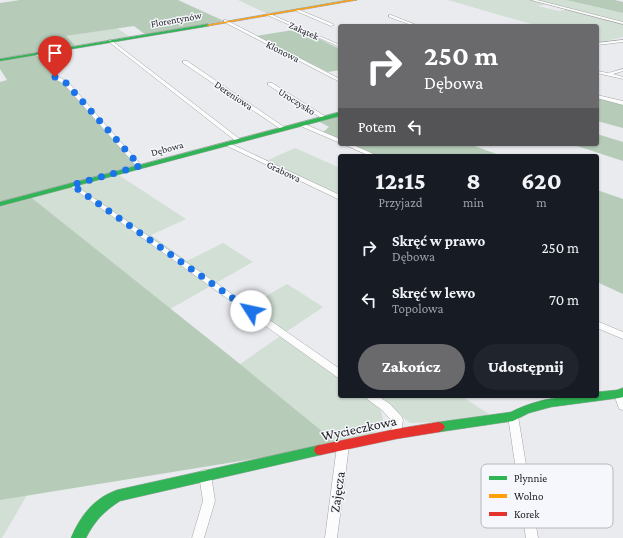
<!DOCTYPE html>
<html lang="pl">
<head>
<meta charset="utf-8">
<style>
	:root { --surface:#171b24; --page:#20242c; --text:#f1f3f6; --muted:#9ea1a6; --accent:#6a6a6d }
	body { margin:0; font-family:"Crimson Pro",serif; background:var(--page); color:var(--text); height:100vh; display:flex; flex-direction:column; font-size:15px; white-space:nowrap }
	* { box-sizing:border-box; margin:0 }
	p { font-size:13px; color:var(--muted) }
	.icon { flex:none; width:22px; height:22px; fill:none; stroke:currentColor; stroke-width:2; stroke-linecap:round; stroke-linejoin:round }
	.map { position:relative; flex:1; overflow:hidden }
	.details { position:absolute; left:338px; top:154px; width:261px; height:244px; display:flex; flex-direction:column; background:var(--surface); border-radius:4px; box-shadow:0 1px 3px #0004 }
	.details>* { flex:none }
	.top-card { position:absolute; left:338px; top:24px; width:261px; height:122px; border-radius:4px; box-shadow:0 1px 3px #0004; background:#6a6a6d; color:#fff; overflow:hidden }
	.pin { position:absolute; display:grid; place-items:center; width:34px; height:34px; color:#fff; margin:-41px -17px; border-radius:50% 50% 50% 0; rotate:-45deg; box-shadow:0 0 4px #0007 }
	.pin .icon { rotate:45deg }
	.me { position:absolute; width:44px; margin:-22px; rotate:305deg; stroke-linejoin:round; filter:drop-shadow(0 0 3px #0008) }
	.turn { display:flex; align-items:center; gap:14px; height:84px; padding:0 20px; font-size:18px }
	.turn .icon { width:52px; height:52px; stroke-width:2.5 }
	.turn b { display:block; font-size:28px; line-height:34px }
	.then { display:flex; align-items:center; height:38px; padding:0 20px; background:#0003; gap:8px; font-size:15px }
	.eta { display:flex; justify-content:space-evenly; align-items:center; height:68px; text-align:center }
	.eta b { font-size:24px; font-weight:800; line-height:28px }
	.button { display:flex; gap:8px; margin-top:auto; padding:8px 20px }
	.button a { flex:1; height:46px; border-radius:24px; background:var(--accent); color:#fff; font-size:16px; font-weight:800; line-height:46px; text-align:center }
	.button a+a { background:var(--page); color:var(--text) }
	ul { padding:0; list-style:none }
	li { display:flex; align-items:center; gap:12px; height:52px; padding:0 20px }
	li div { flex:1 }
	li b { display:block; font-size:15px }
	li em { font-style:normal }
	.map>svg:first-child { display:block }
	.green { fill:#d1dfd4 }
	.forest { fill:#b6ccb9 }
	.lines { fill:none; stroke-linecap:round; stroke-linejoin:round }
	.street-casing { stroke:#a4a5a7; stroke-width:1 }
	.fast-casing { stroke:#a4a5a7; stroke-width:1 }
	.slow-casing { stroke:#a4a5a7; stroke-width:1 }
	.jam-casing { stroke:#a4a5a7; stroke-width:1 }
	.street { fill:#fcfcfc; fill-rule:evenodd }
	.fast { fill:#30b455; fill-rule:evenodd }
	.slow { fill:#ff9f0a; fill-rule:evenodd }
	.jam { fill:#e5322d; fill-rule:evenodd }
	.route { stroke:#1a73e8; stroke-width:7; stroke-dasharray:0 12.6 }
	.labels { text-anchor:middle; stroke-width:3; stroke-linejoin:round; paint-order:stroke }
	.far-street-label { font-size:10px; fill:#252527; stroke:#f5f7fc }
	.near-street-label { font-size:14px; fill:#252527; stroke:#f5f7fc }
	.key { fill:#f5f7fc; stroke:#b7b8bc; stroke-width:1 }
	.key-label { font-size:11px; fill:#252527 }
</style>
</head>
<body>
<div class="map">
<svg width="623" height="538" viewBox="0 0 623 538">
	<rect width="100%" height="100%" fill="#e9ebee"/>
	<path class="green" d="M238 0H344L347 1 268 14Z
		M448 0H531L546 4 538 6 559 11 569 9 534 0H566L623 13V37L597 43V26H538Z
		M117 28 130 37 76 46 66 36Z
		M295 148 340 168V196L266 161Z
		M117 174 186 219 151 235 187 261 223 243 253 262 170 309 31 198Z
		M287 284 323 307 286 332 249 306Z
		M282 335 340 378V396H365L381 410 383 421 379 429 371 435 339 445 240 364Z
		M377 396H461L489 414 454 421 410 423Z
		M27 495 2 538H0V500Z"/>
	<path class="forest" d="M20 0H178L224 21 146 35 134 26 66 36 76 46 0 59V3Z
		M566 0H615L623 2V13Z
		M299 29 340 49V70L328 72 256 36Z
		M35 54 52 71 53 78 64 84 139 166 28 195 240 364 339 445 0 500V82L7 80 0 69V60Z
		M597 97 623 104V128L597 121Z
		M340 115V140L322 133 329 127 318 121Z
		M597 134 623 142V161L571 144H597Z
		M349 144H469L502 156H378Z
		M597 190 623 199V294L597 282Z"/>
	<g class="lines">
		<defs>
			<path id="street" d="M531 0H537L623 22V24Z
				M297 9 333 24 334 25 331 26 296 11Z
				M268 13 340 45V47L267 15Z
				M389 15H391L419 26H414L389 17Z
				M224 20H226L340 79V82L224 22Z
				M109 40H111L241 140V142H237L109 42Z
				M623 40V42L597 45V43Z
				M36 53H38L56 69 57 76 68 82 142 166V168H138L64 84 53 78 52 70 36 55Z
				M183 61H187L287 129 282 130 183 63Z
				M623 69V71L613 74 623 77V79L597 73V71L608 73Z
				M268 83H272L328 118 323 119 268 85Z
				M597 95 623 101V105L597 98Z
				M298 123H302L340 139V143L298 125Z
				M227 142 340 195V200L225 145 224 144Z
				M343 144H351L378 156H370Z
				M72 183 340 369V378L337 377 70 186 69 185Z
				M597 321 623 332V339L597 328Z
				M619 390 623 392V410L619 409 614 394 615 391Z
				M366 396H378L390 404 402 417 403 420 400 437 396 438 392 437 391 434 392 421 382 410 367 399Z
				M513 412 517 413 518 416 538 538H526L508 416 509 413Z
				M343 441 347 443 349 446 337 538H325L337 446 339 443Z
				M205 470 209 471 211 475 215 501 204 538H192L203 501 199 475 201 471Z"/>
			<path id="fast" d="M208 24 209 26 0 61V59Z
				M340 112V116L0 206V202Z
				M623 388V397L619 398 551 407 529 413 513 421 439 432 435 430 433 427 435 424 439 422 511 412C541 397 564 396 597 396V392L617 390Z
				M320 445 324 446 326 450 324 454 320 455 120 501C104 511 94 522 86 538H71C80 516 94 498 117 490Z"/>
			<path id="slow" d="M349 0H357L208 26 206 25Z"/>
			<path id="jam" d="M439 422 443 424 445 427 443 430 439 432 396 439 320 455 316 454 314 450 316 446 320 445 396 429Z"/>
		</defs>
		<use href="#street" class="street-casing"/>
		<use href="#fast" class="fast-casing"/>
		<use href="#slow" class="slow-casing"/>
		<use href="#jam" class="jam-casing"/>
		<use href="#street" class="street"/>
		<use href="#fast" class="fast"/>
		<use href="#slow" class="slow"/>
		<use href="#jam" class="jam"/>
	</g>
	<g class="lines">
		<path class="route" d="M55 77 66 83 140 166 72 185 251 311"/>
	</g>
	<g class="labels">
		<g class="far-street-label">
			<text transform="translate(176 19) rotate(-10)" y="4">Florentynów</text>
			<text transform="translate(304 30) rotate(24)" y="4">Zakątek</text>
			<text transform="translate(283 51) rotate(27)" y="4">Klonowa</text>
			<text transform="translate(234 95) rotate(34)" y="4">Dereniowa</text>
			<text transform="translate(297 101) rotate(32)" y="4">Uroczysko</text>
			<text transform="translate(167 148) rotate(-15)" y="4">Dębowa</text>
			<text transform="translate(284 171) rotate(26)" y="4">Grabowa</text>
		</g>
		<g class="near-street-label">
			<text transform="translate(359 428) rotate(-12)" y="5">Wycieczkowa</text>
			<text transform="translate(337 492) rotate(-82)" y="5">Zajęcza</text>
		</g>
	</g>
	<rect x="481" y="464" width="132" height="64" rx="6" class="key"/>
	<rect x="489" y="476" width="18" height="4" fill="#30b455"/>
	<rect x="489" y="494" width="18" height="4" fill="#ff9f0a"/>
	<rect x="489" y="512" width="18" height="4" fill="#e5322d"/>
	<g class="key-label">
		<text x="514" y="482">Płynnie</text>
		<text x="514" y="500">Wolno</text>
		<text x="514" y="518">Korek</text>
	</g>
</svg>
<div class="pin" style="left:55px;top:77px;background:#d93025"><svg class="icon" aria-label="arrive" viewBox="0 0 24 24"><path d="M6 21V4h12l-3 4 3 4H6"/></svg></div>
<svg class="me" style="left:251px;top:311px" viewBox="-20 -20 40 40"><circle r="19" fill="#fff"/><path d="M0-13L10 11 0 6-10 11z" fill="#1a73e8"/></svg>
<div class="top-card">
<div class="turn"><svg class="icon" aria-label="right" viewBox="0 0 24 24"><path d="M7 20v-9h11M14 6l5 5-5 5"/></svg><div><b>250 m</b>Dębowa</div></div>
<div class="then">Potem<svg class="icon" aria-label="left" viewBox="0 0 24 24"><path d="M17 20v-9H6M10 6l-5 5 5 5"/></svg></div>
</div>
<section class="details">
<div class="eta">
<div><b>12:15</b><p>Przyjazd</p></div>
<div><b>8</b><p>min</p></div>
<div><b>620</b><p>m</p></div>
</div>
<ul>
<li><svg class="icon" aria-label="right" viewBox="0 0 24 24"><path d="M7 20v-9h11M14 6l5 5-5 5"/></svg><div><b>Skręć w prawo</b><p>Dębowa</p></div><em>250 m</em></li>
<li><svg class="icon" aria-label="left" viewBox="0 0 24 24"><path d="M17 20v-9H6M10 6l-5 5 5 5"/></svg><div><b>Skręć w lewo</b><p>Topolowa</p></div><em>70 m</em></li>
</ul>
<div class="button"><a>Zakończ</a><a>Udostępnij</a></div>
</section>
</div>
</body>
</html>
